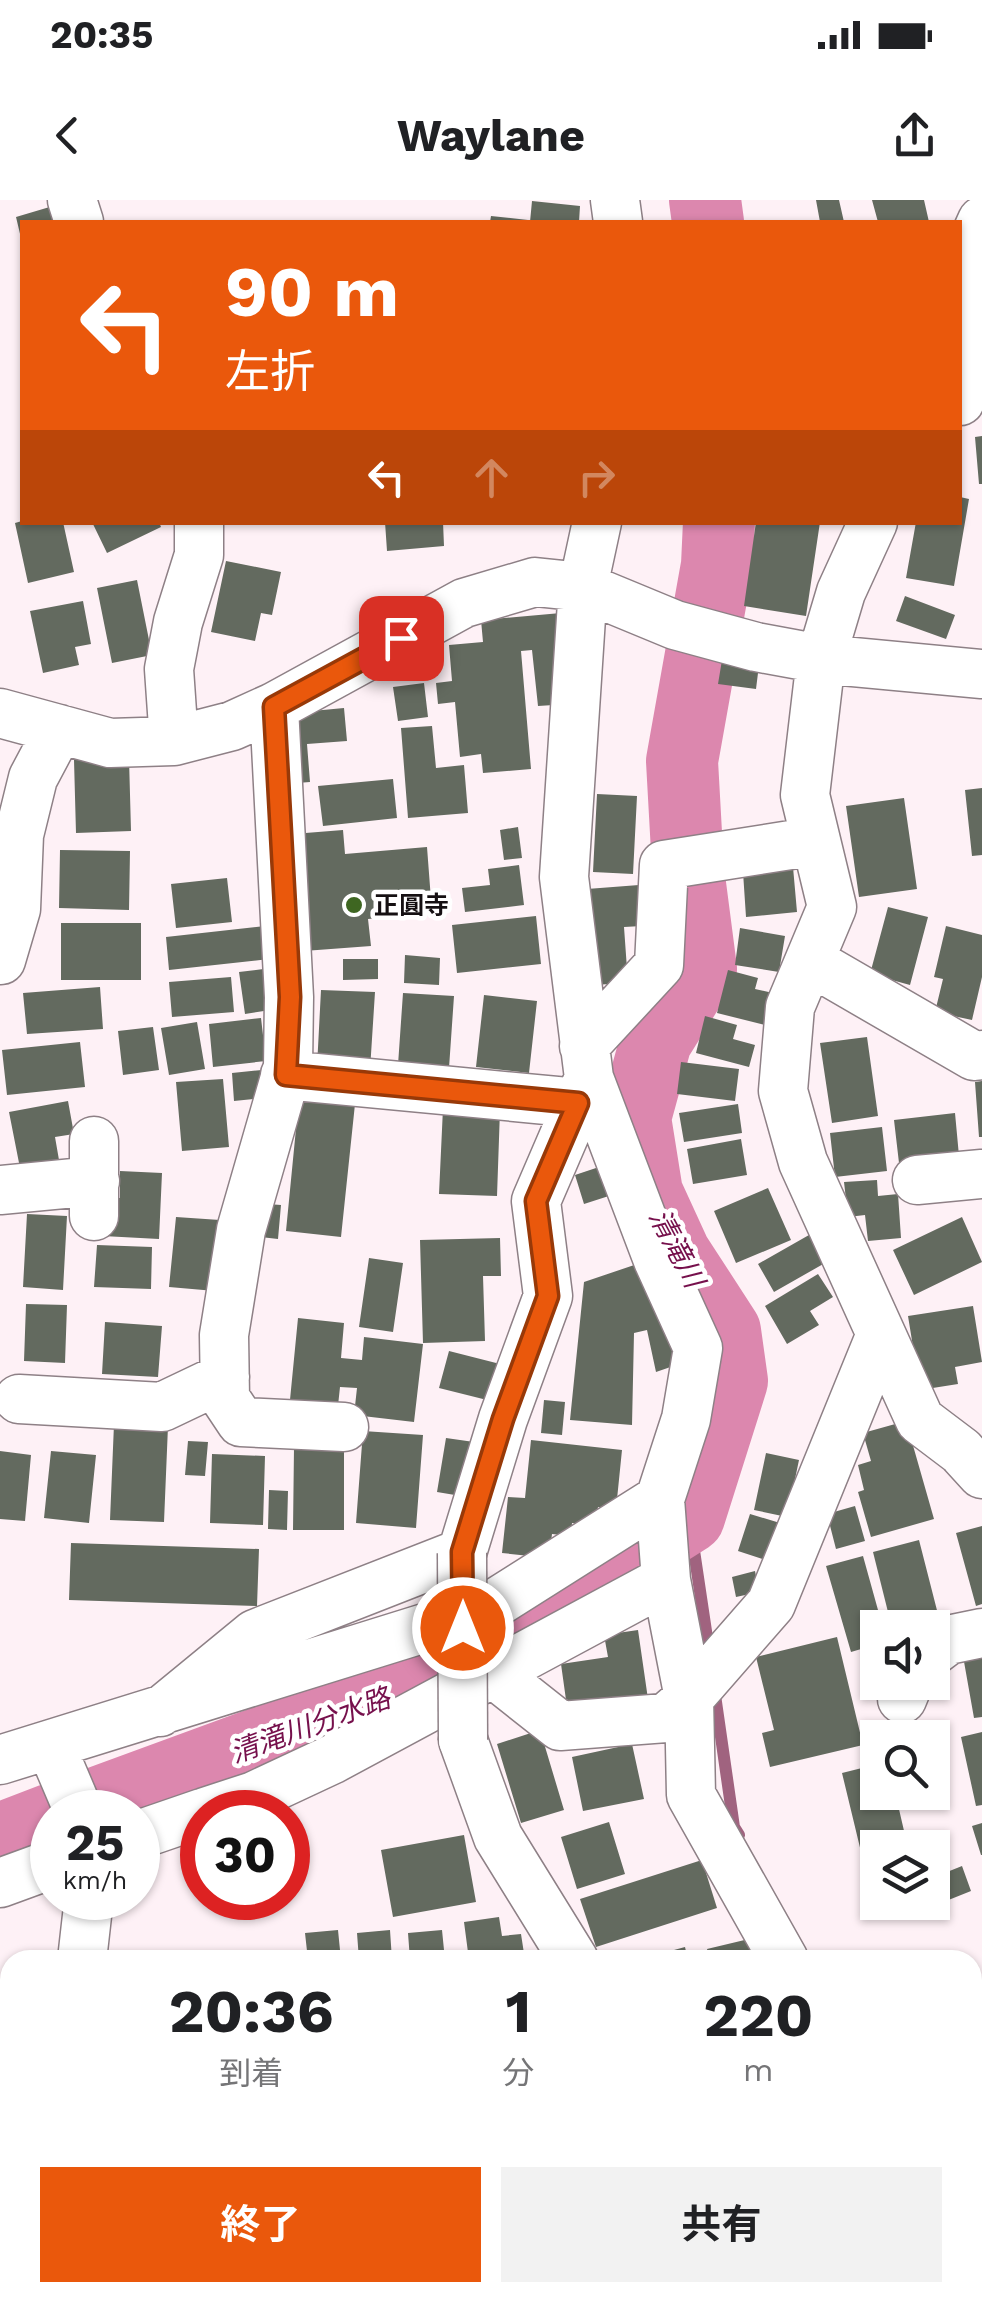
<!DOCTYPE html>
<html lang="ja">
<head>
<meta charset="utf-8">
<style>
	:root { --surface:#fff; --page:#f2f2f2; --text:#202124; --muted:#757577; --accent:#ea580c }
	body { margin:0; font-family:"Work Sans","Noto Sans JP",sans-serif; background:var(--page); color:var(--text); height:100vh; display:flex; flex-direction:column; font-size:38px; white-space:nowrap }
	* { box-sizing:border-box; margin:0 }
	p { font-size:32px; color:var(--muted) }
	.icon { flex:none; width:55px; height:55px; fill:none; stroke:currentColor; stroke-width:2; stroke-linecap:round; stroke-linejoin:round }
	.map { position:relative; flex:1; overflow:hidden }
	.details { position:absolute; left:0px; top:1750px; width:982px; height:352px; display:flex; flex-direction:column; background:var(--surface); border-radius:30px 30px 0 0; box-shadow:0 2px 8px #0004 }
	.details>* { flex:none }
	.banner { position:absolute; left:20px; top:20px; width:942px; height:305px; border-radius:0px; box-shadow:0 2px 8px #0004; background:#ea580c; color:#fff; overflow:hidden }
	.tools { position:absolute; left:860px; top:1410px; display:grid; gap:20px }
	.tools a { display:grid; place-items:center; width:90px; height:90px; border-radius:0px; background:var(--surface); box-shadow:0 2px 8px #0004; font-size:50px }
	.speed { position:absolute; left:30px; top:1590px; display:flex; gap:20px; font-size:50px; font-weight:700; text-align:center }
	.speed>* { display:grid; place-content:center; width:130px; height:130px; border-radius:50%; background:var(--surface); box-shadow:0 2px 8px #0004; line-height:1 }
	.speed small { font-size:25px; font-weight:400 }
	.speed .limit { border:15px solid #d22; background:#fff; color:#111 }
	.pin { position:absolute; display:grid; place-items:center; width:85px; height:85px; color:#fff; margin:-42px; border-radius:20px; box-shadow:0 5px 15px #0006 }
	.me { position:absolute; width:110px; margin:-55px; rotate:0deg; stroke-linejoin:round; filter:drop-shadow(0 0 8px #0008) }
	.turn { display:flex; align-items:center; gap:35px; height:210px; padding:0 40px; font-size:45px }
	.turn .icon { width:130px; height:130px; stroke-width:2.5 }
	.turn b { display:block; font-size:70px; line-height:85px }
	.lanes { display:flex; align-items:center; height:95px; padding:0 40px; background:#0003; justify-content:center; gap:50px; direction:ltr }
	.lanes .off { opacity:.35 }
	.eta { display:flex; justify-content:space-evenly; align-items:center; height:170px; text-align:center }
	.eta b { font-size:60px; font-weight:700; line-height:70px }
	.primary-button { display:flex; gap:20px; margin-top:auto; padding:20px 40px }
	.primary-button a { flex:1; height:115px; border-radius:0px; background:var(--accent); color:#fff; font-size:40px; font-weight:700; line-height:115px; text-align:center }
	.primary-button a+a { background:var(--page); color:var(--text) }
	.status { display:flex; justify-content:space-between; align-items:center; height:70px; padding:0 50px; background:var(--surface); direction:ltr }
	.status svg { height:28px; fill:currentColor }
	header { display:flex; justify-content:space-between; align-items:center; height:130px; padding:0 40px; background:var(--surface); font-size:45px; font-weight:700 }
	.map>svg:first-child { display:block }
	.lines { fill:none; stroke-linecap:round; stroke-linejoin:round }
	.stream { stroke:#a0637f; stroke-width:12 }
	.river { stroke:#dc87ae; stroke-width:72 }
	.building { fill:#636a5f }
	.minor-casing { stroke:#8e8086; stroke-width:51 }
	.minor { stroke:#fff; stroke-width:48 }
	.minor-bridge-casing { stroke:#8e8086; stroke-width:51; stroke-linecap:butt }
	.minor-bridge { stroke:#fff; stroke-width:48 }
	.route-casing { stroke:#983908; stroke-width:25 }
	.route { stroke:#ea580c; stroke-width:18 }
	.poi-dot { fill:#3e6621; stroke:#fff; stroke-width:4 }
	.labels { text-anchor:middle; stroke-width:9; stroke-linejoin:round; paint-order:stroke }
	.poi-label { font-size:25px; font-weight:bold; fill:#151012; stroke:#fff; text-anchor:start }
	.water-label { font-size:28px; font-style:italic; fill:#76104c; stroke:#fff }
</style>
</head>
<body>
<div class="status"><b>20:35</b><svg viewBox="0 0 49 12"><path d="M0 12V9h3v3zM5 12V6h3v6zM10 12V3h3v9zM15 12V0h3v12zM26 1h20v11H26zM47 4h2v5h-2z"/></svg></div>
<header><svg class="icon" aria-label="back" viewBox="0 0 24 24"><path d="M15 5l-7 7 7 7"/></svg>Waylane<svg class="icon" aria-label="share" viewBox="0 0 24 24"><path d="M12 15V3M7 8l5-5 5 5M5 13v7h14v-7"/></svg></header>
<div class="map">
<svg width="982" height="2101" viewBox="0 0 982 2101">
	<rect width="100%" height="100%" fill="#fef1f6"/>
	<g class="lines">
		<path class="stream" d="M689 1317 710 1458
			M714 1488 734 1627 739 1635"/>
		<path class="river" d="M705 0 708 22
			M72 1612 429 1481 689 1317 732 1181 725 1131 675 1054 647 993 635 918 656 841 701 769 688 669 682 561 717 365 719 322
			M0 1639 52 1619"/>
	</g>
	<path class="building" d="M816 0H839L844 22H820Z
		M872 0H924L929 22H878Z
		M532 1 580 6 579 22H530Z
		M53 6 58 22H22L21 38 16 17Z
		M491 16 528 20V22H490Z
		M982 236V284H979L975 237Z
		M960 297 969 299 954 386 906 378 916 322H960Z
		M22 321 63 322 74 372 28 383 15 323Z
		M92 322H159L161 327 107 353Z
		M385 322H443L444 346 387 351Z
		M756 322H820L806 416 744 406Z
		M226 361 281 372 272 415 261 413 255 441 211 432Z
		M137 380 152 455 112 463 97 388Z
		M905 396 955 415 946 439 896 421Z
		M83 401 91 444 75 447 79 465 43 473 30 411Z
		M561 413 569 504 538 506 532 450 521 451 531 569 483 573 481 554 460 557 455 502 438 504 436 483 452 481 449 445 483 442 481 420Z
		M722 460 759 465 756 489 718 484Z
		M424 483 428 517 398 521 393 487Z
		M344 508 347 541 307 544 310 582 297 583 291 513Z
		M432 526 436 568 464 565 468 613 408 618 401 528Z
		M129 558 131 631 76 633 74 560Z
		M393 579 397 618 323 626 318 586Z
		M982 588V655L972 656 965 590Z
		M597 594 637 596 633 674 593 672Z
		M904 598 917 689 859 697 846 606Z
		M518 627 522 658 504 660 500 630Z
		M343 630 345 654 427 647 432 713 368 719 371 746 304 751 293 634Z
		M60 650 130 651 129 710 59 708Z
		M519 665 524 705 465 712 462 688 490 685 488 669Z
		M793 667 797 712 746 717 743 672Z
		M227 678 232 722 176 728 171 684Z
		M639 685 642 726 624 727 628 783 593 785 587 689Z
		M888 707 928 717 910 785 870 774Z
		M536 716 541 764 457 773 452 725Z
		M61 723H141V780H61Z
		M265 726 269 759 169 770 166 737Z
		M946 726 982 735V777L972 820 935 812 943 779 934 777Z
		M740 728 785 736 779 772 735 765Z
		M405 755 440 758 439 785 404 783Z
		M343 759H378V779L343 780Z
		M271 768 277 809 245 814 239 772Z
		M728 770 758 778 755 789 773 793 765 825 717 813Z
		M231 777 234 812 172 817 169 782Z
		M100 787 103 829 27 834 23 793Z
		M321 790 375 792 370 870 317 867Z
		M403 793 454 796 449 868 398 865Z
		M484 795 537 801 529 873 476 867Z
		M705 816 737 825 733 839 755 845 749 867 696 853Z
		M261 818 266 861 213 867 209 824Z
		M197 822 205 869 169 875 161 828Z
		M153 827 159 870 123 875 118 831Z
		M867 837 878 916 832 923 820 843Z
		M80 842 85 887 7 895 2 850Z
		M681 862 739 869 735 901 677 894Z
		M262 870 264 898 234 901 232 873Z
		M223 879 229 947 182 951 176 882Z
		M982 881V937H979L975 882Z
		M299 898 355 904 341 1037 286 1031Z
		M68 901 74 934 55 937 59 960 20 968 9 912Z
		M738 904 742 933 684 942 679 913Z
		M443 908 500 910 497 996 439 994Z
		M955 913 959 956 899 963 894 920Z
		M882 927 887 971 835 977 830 933Z
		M741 939 747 975 693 984 687 949Z
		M605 965 615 994 584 1004 575 975Z
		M120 971 162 973 159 1039 103 1036 105 997 120 998Z
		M877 980 878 996 898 994 901 1038 868 1041 865 1015 848 1017 844 982Z
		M768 988 791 1040 736 1063 714 1011Z
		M254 1003 281 1005 278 1039 251 1036Z
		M27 1014 67 1016 63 1090 23 1087Z
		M176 1017 220 1020 215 1091 169 1087Z
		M962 1017 982 1062 914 1095 893 1050Z
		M809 1035 825 1063 774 1092 758 1064Z
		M500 1038 501 1076H483L485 1141 423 1143 420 1040Z
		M97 1045 152 1047 151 1089 94 1087Z
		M369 1058 403 1063 393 1132 359 1127Z
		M652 1059 685 1162 656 1172 647 1130 634 1133 632 1225 570 1220 584 1082Z
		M818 1074 833 1097 810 1111 819 1125 787 1144 765 1106Z
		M26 1104 67 1105 65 1163 24 1161Z
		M973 1106 982 1162 955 1167 958 1184 920 1190 908 1116Z
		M298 1118 344 1123 341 1158 362 1160 364 1137 423 1144 414 1222 354 1215 357 1188 340 1187 337 1215 289 1210Z
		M105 1122 162 1126 158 1177 102 1174Z
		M449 1151 504 1165 495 1202 439 1188Z
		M544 1200 565 1202 562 1235 541 1233Z
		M906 1221 934 1319 871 1337 858 1292 864 1290 858 1265 871 1261 863 1233Z
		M114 1224 168 1226 164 1322 110 1320Z
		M363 1231 423 1235 416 1328 356 1323Z
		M446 1238 481 1243 473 1298 437 1292Z
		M531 1240 622 1250 616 1309 598 1307 595 1325 572 1323 571 1336 552 1334 549 1358 502 1353 508 1297 525 1298Z
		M188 1241 208 1242 205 1276 185 1275Z
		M294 1247 344 1248V1330H293Z
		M0 1251 31 1255 25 1321 0 1319Z
		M51 1251 96 1255 89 1323 44 1318Z
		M766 1253 799 1260 787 1317 754 1310Z
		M212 1254 265 1256 263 1325 210 1323Z
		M269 1290 288 1291 287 1330 268 1329Z
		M855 1306 865 1341 836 1349 827 1314Z
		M750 1314 780 1323 769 1361 738 1351Z
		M982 1326V1404L976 1406 956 1333Z
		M919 1340 941 1426 892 1428 873 1352Z
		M71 1343 259 1349 257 1406 69 1400Z
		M863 1356 883 1428H878V1444L851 1452 826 1366Z
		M755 1371 759 1392 736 1397 732 1377Z
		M638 1430 649 1506 567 1507 561 1464 608 1457 604 1435Z
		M837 1437 863 1545 770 1567 762 1533 774 1530 756 1457Z
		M982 1453V1517L974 1518 963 1456Z
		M540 1530 564 1610 521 1623 497 1544Z
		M982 1532V1605L976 1606 961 1537Z
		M632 1544 644 1599 583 1611 572 1557Z
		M878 1564V1592H895L908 1648H878V1702H921L922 1707 877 1718 842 1573Z
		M609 1622 625 1674 577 1689 561 1637Z
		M982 1623V1655H981L972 1626Z
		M464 1635 476 1702 393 1717 381 1650Z
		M702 1660 717 1708 596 1747 580 1699Z
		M962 1666 971 1691 941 1703 932 1678Z
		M499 1717 502 1736 521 1734 525 1760H469L464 1722Z
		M338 1730 341 1760H308L305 1733Z
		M390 1730 392 1760H359L357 1733Z
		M442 1730 445 1760H410L408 1733Z
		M753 1738 758 1760H710L707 1749Z
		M685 1747 688 1760H641V1759Z
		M0 1871H10V1908H0Z
		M0 1921H10V1961H0Z
		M10 2088V2092H59L60 2101H0V2089Z
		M147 2092H203V2101H146Z
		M433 2092H595L596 2100 434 2101Z
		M669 2092H711L712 2101H670Z
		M819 2092H865L868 2101H798Z"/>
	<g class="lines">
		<defs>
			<path id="minor" d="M72 0 79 22
				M615 0 618 22
				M982 21 973 41 982 123
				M960 201 982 149
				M873 322 841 392 821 459 805 595 832 707 790 807 783 891 803 962 920 1220 961 1251 982 1274
				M274 507 289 797 288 867 241 1030 224 1135 225 1198 241 1222 344 1227
				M0 513 110 543 174 541 232 526 274 507 464 403 535 382 583 387 675 425 756 447 821 459 982 474
				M174 541 169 469 178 422 199 355V322
				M1 760 16 709 19 635 33 578 59 529
				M810 761 974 856 982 855
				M584 846 659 765 664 665 816 641
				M285 875 578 903
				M917 980 982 974
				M0 990 95 981
				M94 1016V941
				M19 1199 162 1207 225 1177
				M932 1452 948 1440 982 1433
				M493 1473 560 1526 666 1518 689 1498 666 1380 660 1299 686 1219 698 1148 658 1060 589 878
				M902 1499 909 1482
				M160 1512 255 1434 462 1353 503 1219 548 1096 536 1001 589 878 564 677 583 387 597 322
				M463 1540 498 1637 574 1760
				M51 1546 79 1612
				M0 1560 486 1409 660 1299
				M205 1612 254 1596 331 1560 666 1380
				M138 1635 202 1613
				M0 1683 52 1664
				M82 1760 89 1698
				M784 1760 691 1595 689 1498 771 1404 881 1134
				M946 2092 947 2101
				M648 2101 649 2092"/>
		</defs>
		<use href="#minor" class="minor-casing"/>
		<use href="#minor" class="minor"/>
		<defs>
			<path id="minor-bridge" d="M462 1353 463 1540"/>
		</defs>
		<use href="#minor-bridge" class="minor-bridge-casing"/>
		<use href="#minor-bridge" class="minor-bridge"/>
	</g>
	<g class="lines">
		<defs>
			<path id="route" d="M401 438 274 507 290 797 286 875 578 903 536 1001 548 1096 503 1219 462 1352 463 1428"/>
		</defs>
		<use href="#route" class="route-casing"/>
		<use href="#route" class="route"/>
	</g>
	<circle class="poi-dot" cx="354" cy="705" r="10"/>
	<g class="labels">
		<g class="poi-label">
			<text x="374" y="714">正圓寺</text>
		</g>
		<g class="water-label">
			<text transform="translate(677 1048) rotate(62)" y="10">清滝川</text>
			<text transform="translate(310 1525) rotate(-20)" y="10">清滝川分水路</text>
		</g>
	</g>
</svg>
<div class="tools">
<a><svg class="icon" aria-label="sound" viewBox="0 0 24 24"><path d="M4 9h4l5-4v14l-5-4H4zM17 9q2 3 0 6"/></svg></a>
<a><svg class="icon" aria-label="search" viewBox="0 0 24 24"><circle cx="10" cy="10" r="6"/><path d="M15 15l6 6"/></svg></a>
<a><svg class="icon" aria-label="layers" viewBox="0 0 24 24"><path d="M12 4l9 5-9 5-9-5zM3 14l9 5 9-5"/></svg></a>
</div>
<div class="speed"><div>25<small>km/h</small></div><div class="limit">30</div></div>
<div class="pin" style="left:401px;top:438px;background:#d93025"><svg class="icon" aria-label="arrive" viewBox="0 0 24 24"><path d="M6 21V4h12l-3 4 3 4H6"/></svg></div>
<svg class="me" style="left:463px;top:1428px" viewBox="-20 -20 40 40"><circle r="17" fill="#ea580c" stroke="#fff" stroke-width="3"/><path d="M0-11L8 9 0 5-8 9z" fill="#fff"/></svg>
<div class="banner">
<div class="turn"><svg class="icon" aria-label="left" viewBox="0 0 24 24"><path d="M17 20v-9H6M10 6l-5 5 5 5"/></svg><div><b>90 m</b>左折</div></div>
<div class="lanes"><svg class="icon" aria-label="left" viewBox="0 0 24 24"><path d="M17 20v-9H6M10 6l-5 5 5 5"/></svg><svg class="icon off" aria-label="ahead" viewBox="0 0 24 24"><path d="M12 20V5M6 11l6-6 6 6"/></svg><svg class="icon off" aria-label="right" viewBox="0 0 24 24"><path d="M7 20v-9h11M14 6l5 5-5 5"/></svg></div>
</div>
<section class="details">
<div class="eta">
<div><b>20:36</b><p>到着</p></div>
<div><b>1</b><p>分</p></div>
<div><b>220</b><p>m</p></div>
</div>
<div class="primary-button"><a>終了</a><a>共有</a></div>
</section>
</div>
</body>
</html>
